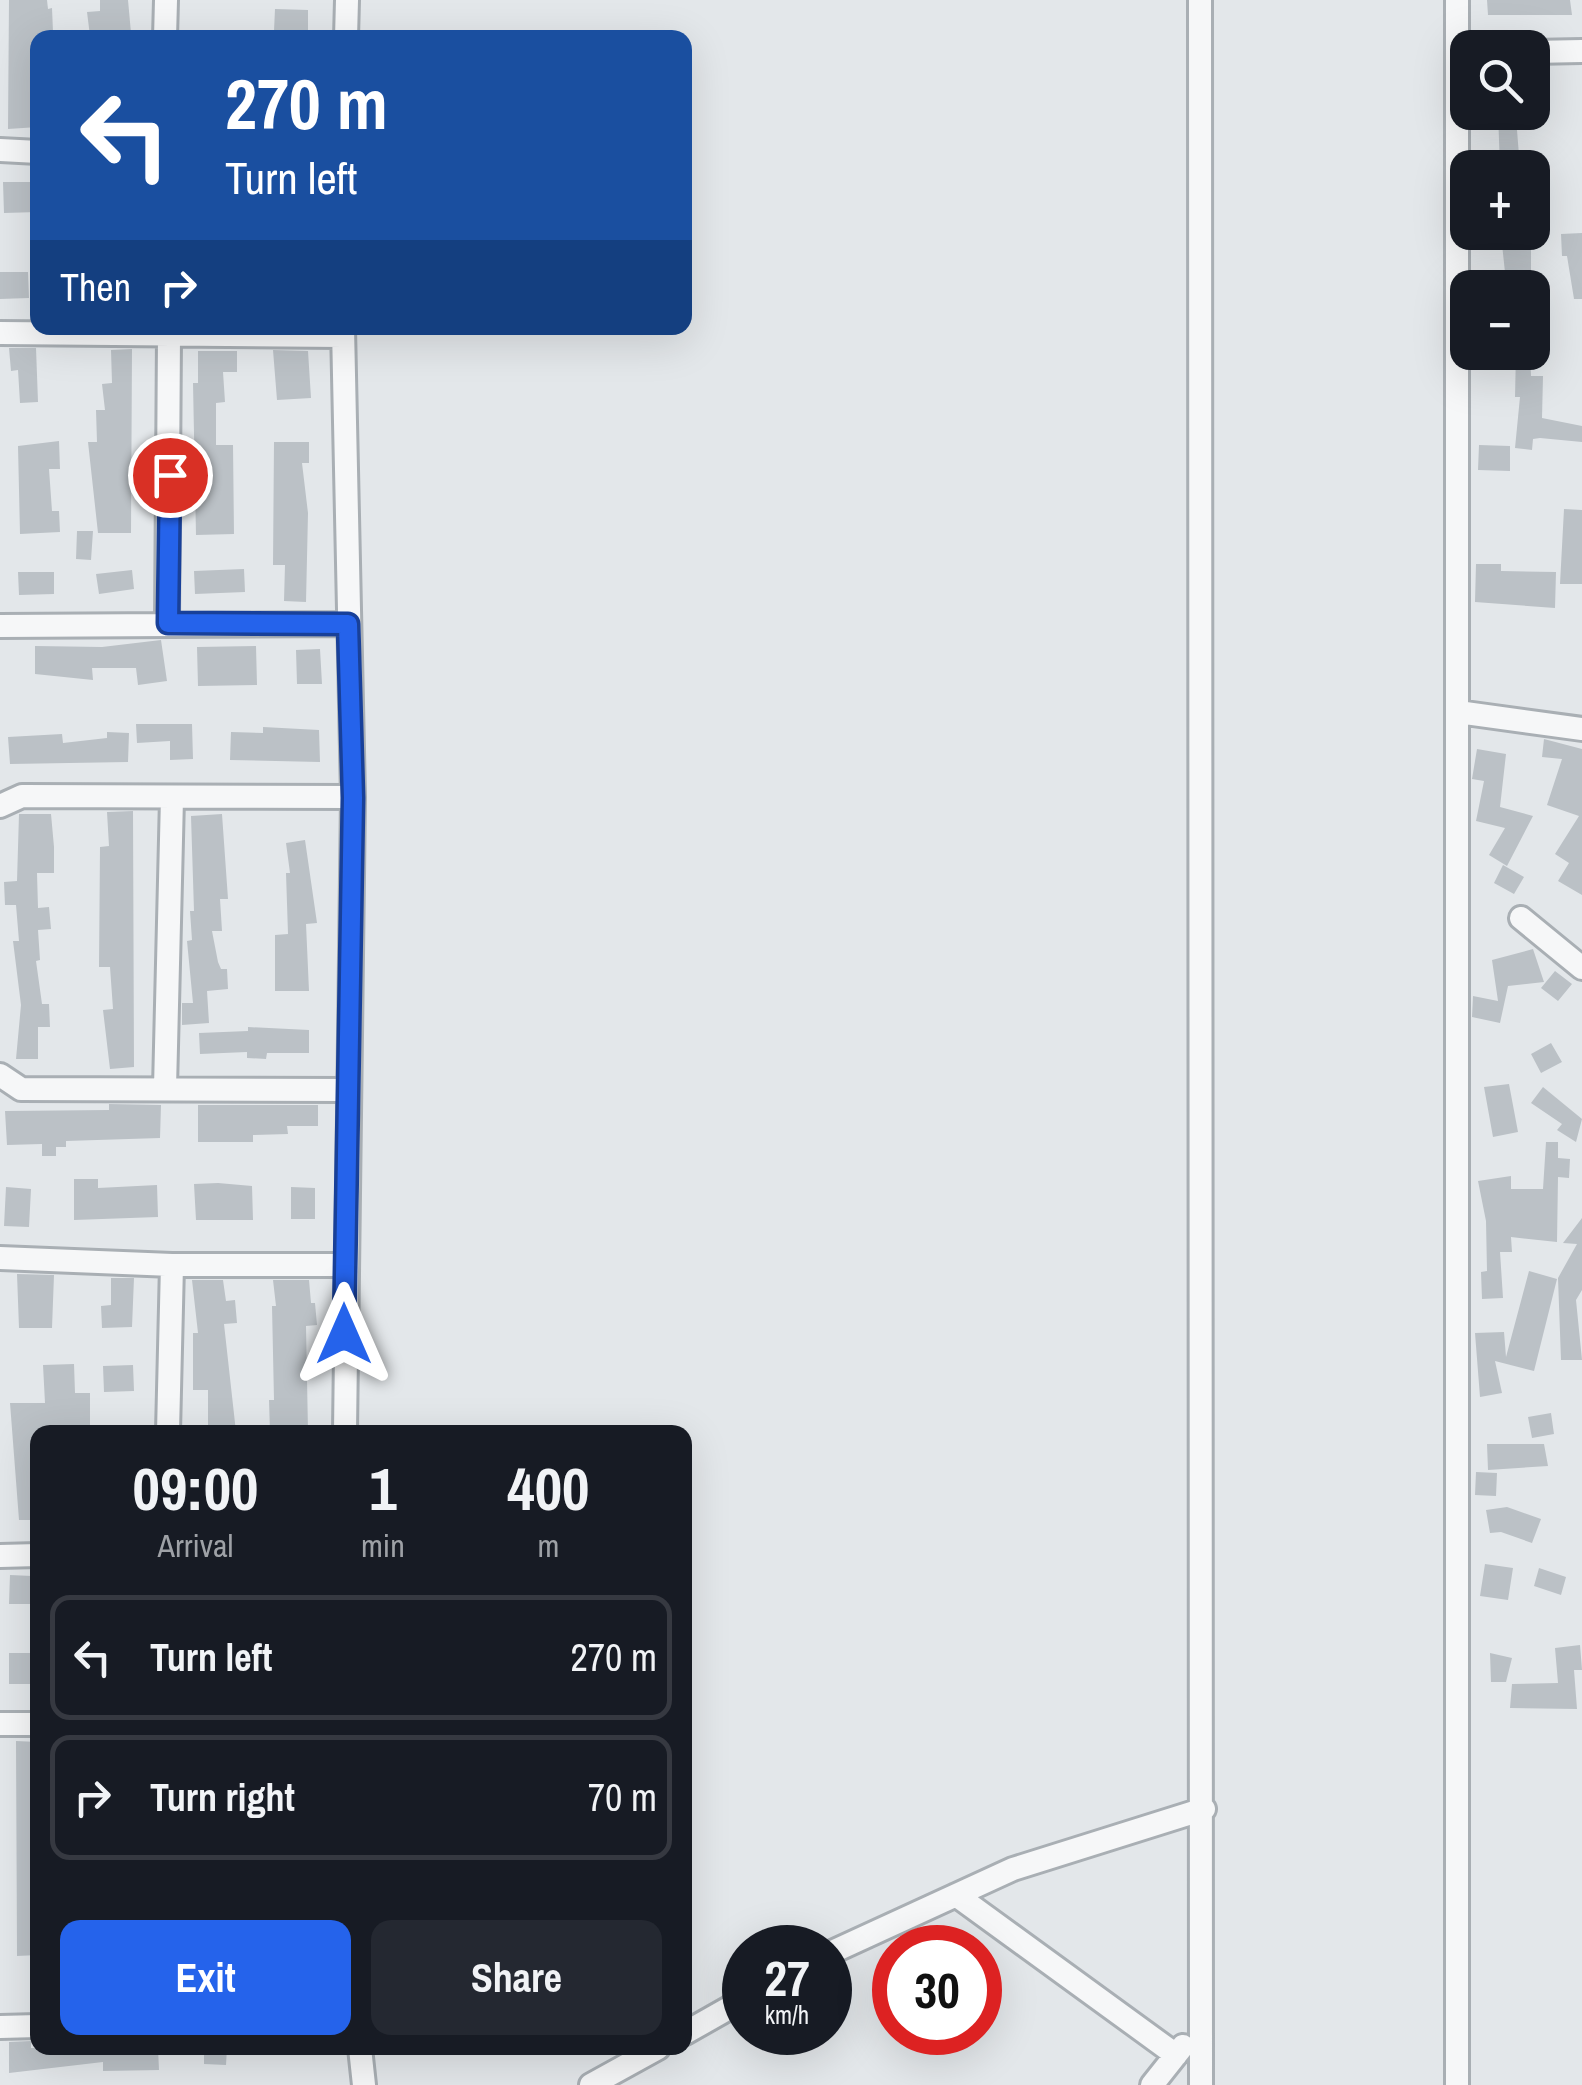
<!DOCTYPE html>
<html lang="en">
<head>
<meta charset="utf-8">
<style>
	:root { --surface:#171b24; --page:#242831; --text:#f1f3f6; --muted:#9ea1a6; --line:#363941; --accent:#2563eb }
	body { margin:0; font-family:"Archivo Narrow",sans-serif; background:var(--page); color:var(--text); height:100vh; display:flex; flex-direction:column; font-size:38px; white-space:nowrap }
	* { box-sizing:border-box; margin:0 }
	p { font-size:32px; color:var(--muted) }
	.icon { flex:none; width:55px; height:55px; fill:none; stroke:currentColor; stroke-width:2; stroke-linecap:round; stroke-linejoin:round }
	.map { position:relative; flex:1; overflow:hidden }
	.drawer { position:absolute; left:30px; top:1425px; width:662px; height:630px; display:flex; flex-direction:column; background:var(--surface); border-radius:20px; box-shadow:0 10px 40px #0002 }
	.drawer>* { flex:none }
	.guide { position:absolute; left:30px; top:30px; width:662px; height:305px; border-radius:20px; box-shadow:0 10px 40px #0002; background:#1a4fa0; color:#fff; overflow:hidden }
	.controls { position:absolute; left:1450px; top:30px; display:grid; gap:20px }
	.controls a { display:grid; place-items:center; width:100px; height:100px; border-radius:20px; background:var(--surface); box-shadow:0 10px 40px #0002; font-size:50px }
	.speed { position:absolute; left:722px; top:1925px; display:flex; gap:20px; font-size:50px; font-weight:700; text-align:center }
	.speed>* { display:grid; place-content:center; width:130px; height:130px; border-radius:50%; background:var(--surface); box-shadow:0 10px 40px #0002; line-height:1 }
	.speed small { font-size:25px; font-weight:400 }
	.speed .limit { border:15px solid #d22; background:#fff; color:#111 }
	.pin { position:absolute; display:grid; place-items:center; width:85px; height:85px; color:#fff; margin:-42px; border:5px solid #fff; border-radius:50%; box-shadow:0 2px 10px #0007 }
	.me { position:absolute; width:110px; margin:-55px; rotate:0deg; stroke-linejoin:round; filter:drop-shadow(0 0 8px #0008) }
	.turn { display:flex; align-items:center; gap:35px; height:210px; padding:0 30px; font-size:45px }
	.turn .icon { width:130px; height:130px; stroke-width:2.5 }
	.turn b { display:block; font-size:70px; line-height:85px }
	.then { display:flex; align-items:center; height:95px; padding:0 30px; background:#0003; gap:20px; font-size:38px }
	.eta { display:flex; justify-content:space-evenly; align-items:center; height:170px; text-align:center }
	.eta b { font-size:60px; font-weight:800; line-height:70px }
	.action { display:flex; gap:20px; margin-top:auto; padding:20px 30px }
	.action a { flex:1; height:115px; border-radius:20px; background:var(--accent); color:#fff; font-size:40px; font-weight:800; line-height:115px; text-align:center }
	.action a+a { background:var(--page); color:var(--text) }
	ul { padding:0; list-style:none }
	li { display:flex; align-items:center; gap:30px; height:125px; margin:0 20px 15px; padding:0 10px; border:5px solid var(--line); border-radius:20px }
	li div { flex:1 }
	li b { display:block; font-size:38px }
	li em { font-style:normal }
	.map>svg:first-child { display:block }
	.building { fill:#bbc1c6 }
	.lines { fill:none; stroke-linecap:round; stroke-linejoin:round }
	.minor-casing { stroke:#a9afb4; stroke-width:28 }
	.minor { stroke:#f6f7f8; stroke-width:22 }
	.route-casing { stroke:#184099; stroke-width:25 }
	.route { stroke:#2563eb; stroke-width:18 }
</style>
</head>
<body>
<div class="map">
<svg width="1582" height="2085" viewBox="0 0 1582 2085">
	<rect width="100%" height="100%" fill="#e3e7ea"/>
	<path class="building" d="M9 0H47L48 9 52 8 53 32 38 33V127L8 129Z
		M100 0H128L131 33 90 36 87 12 100 11Z
		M1487 0H1570L1572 15H1488Z
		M275 9 308 10V33L274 31Z
		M1498 112H1525V130H1517L1520 168H1500Z
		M3 182H38V212L4 213Z
		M1531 232V288H1499L1500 272H1505L1501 235Z
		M1582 233V299H1574L1567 256H1562L1561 234Z
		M0 272H28L29 298 0 299Z
		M9 348H36L38 402 20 403 18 370 11 371Z
		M132 349 131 533H98L88 442H97L96 410H105L102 384 112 383 111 350Z
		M273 350 308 351 311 398 277 400Z
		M198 351H237V372H223L225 402 216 403V445H233L234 534 196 535 193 383H198Z
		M1516 352H1530L1531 376H1543L1542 418 1582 426V442L1540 438 1533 439 1532 450 1515 448 1520 397H1515Z
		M59 441 60 469H49L52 511H59L60 532 20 534 18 446Z
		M274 442H309V463H302L308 513 306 602 284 601 285 565H273Z
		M1479 445 1510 446V471L1478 470Z
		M1564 509 1582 510V584H1560Z
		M77 531H93L91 560 76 559Z
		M1476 564H1501V571L1556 572 1555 608 1475 602Z
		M244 569 245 592 195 594 194 571Z
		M132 570 134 589 99 594 96 574Z
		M18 572H54V594L19 595Z
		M161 640 167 681 138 685 136 668H92L93 680 35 674V646L102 647Z
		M256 646 257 685 198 686 197 647Z
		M320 649 322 684H297L296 650Z
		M136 724H192L193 759 170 760V741L137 743Z
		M263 727 319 730 320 762 230 760 231 732 263 733Z
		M107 732 129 733 128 762 10 764 8 737 62 734 63 743 107 738Z
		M1544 739 1582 749V895L1558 881 1569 863 1555 854 1579 816 1547 805 1562 759 1542 757Z
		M1477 749 1506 754 1500 807 1533 816 1507 866 1489 855 1505 828 1476 821 1484 781 1472 779Z
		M133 811 134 1067 110 1069 103 1010 113 1009 110 967H99L100 847 109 846 107 812Z
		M19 814H51L54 847V873H37L38 908 49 907 51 929 38 930 40 960 36 961 42 1004H49L50 1027H38V1059H16L21 1005 13 941H19L16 905H5L4 882 17 881Z
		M222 814 228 899H220L222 931H212L218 962 221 969H227L228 989 207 991 209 1023 182 1025V1003H193L187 941 192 940 190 911H194L191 816Z
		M305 840 317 923 306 924 309 991H275V935L288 934 286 873H290L286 843Z
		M1503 865 1524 877 1514 894 1494 883Z
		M1533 949 1544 982 1508 986 1500 1023 1472 1017 1473 996 1498 1001 1492 960Z
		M1555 971 1572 984 1558 1001 1541 988Z
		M248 1027 309 1030V1053H267L266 1059 247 1058V1052L200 1054 199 1033 248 1031Z
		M1551 1043 1562 1062 1541 1073 1531 1054Z
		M1509 1084 1518 1132 1493 1137 1484 1087Z
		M1543 1087 1582 1119 1576 1142 1557 1130 1562 1124 1531 1103Z
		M109 1104 161 1105 160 1138 66 1141V1147H56V1156H42V1144L7 1145 5 1111 109 1110Z
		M198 1105H318V1126H287L288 1134 253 1135V1142H198Z
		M1546 1142H1558V1158L1570 1159 1569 1178 1558 1177 1557 1242 1511 1237 1512 1252H1500L1503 1298 1482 1299 1481 1272 1487 1271 1486 1221 1478 1181 1511 1176V1189H1543Z
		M74 1179H98V1188L157 1185 158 1217 74 1220Z
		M218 1183 252 1186 253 1220H196L194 1184Z
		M6 1187 31 1189 29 1227 4 1226Z
		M291 1187 315 1188V1219H291Z
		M1582 1218V1290L1576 1300 1582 1360H1561L1558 1278 1577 1244 1563 1243Z
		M1529 1271 1557 1279 1534 1371 1495 1361 1502 1393 1480 1397 1475 1333 1504 1332 1506 1357Z
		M17 1274 54 1275 52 1328H19Z
		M111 1278H134L132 1327 102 1328 101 1306 111 1305Z
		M192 1280H223L226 1301 235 1300 237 1323 224 1324 236 1432H208V1390H193V1333H198Z
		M273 1280H309L311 1303H315L317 1325 306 1326 308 1432H270L269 1400H274L272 1306H276Z
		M74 1364 75 1393H90V1432H36L38 1520H19L10 1403H45L43 1365Z
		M133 1365 134 1391 104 1392 103 1366Z
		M1551 1413 1554 1434 1532 1438 1528 1417Z
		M1487 1444H1544L1548 1466 1488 1470Z
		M1476 1472 1497 1473 1496 1496 1475 1495Z
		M1507 1507 1541 1519 1532 1543 1501 1532 1490 1533 1486 1510Z
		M1485 1564 1513 1568 1508 1600 1480 1596Z
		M1539 1568 1566 1577 1561 1595 1534 1586Z
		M10 1575 32 1576 31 1604H9Z
		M1580 1645 1582 1670H1574L1577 1709 1510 1708 1512 1684 1558 1683 1555 1648Z
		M9 1653H31V1684H9Z
		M1490 1653 1512 1658 1506 1682H1491Z
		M16 1741 38 1742V1955L17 1956Z
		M31 2041V2048H158L159 2070 103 2071V2062L9 2073V2042Z
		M204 2048H227L226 2065 204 2064Z"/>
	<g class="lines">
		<defs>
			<path id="minor" d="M1200 0 1201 2085
				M1457 0V2085
				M165 38 166 0
				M346 38 347 0
				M1532 52 1582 51
				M0 150 38 152
				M343 328 353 797 345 1432
				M0 333 343 336
				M167 623 169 336
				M0 626 348 624
				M1458 712 1582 729
				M0 806 22 796 353 797
				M1521 918 1582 968
				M0 1075 21 1089 347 1090
				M165 1088 172 798
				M0 1258 172 1265H344
				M168 1432 172 1265
				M0 1556 38 1555
				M0 1724H38
				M956 1895 1176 2055
				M830 1953 1013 1869 1204 1809
				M0 2027 38 2026
				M685 2033 745 1999
				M360 2048 364 2085
				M591 2085 658 2048
				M1152 2085 1183 2046"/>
		</defs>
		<use href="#minor" class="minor-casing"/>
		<use href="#minor" class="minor"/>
	</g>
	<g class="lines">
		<defs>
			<path id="route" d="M170 475 168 623 348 624 353 798 344 1334"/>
		</defs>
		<use href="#route" class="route-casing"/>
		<use href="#route" class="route"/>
	</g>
</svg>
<div class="controls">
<a><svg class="icon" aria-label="search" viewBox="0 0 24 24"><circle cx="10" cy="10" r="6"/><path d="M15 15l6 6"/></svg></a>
<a>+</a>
<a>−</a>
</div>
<div class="speed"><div>27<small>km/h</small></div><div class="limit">30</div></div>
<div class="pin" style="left:170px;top:475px;background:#d93025"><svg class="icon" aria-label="arrive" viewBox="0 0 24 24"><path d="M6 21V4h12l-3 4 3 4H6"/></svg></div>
<svg class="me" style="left:344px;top:1334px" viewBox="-20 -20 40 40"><path d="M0-17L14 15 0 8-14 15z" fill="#2563eb" stroke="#fff" stroke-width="4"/></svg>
<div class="guide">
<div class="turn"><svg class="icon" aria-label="left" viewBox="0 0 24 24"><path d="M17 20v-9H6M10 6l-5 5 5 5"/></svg><div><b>270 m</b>Turn left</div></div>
<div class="then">Then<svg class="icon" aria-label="right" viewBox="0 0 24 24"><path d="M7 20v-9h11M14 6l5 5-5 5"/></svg></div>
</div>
<section class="drawer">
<div class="eta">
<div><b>09:00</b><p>Arrival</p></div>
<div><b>1</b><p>min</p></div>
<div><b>400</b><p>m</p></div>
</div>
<ul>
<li><svg class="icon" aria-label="left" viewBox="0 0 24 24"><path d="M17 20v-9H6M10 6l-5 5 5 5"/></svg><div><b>Turn left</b></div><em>270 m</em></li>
<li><svg class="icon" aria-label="right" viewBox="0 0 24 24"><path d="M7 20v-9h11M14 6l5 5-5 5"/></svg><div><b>Turn right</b></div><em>70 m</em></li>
</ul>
<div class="action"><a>Exit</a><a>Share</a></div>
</section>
</div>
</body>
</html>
